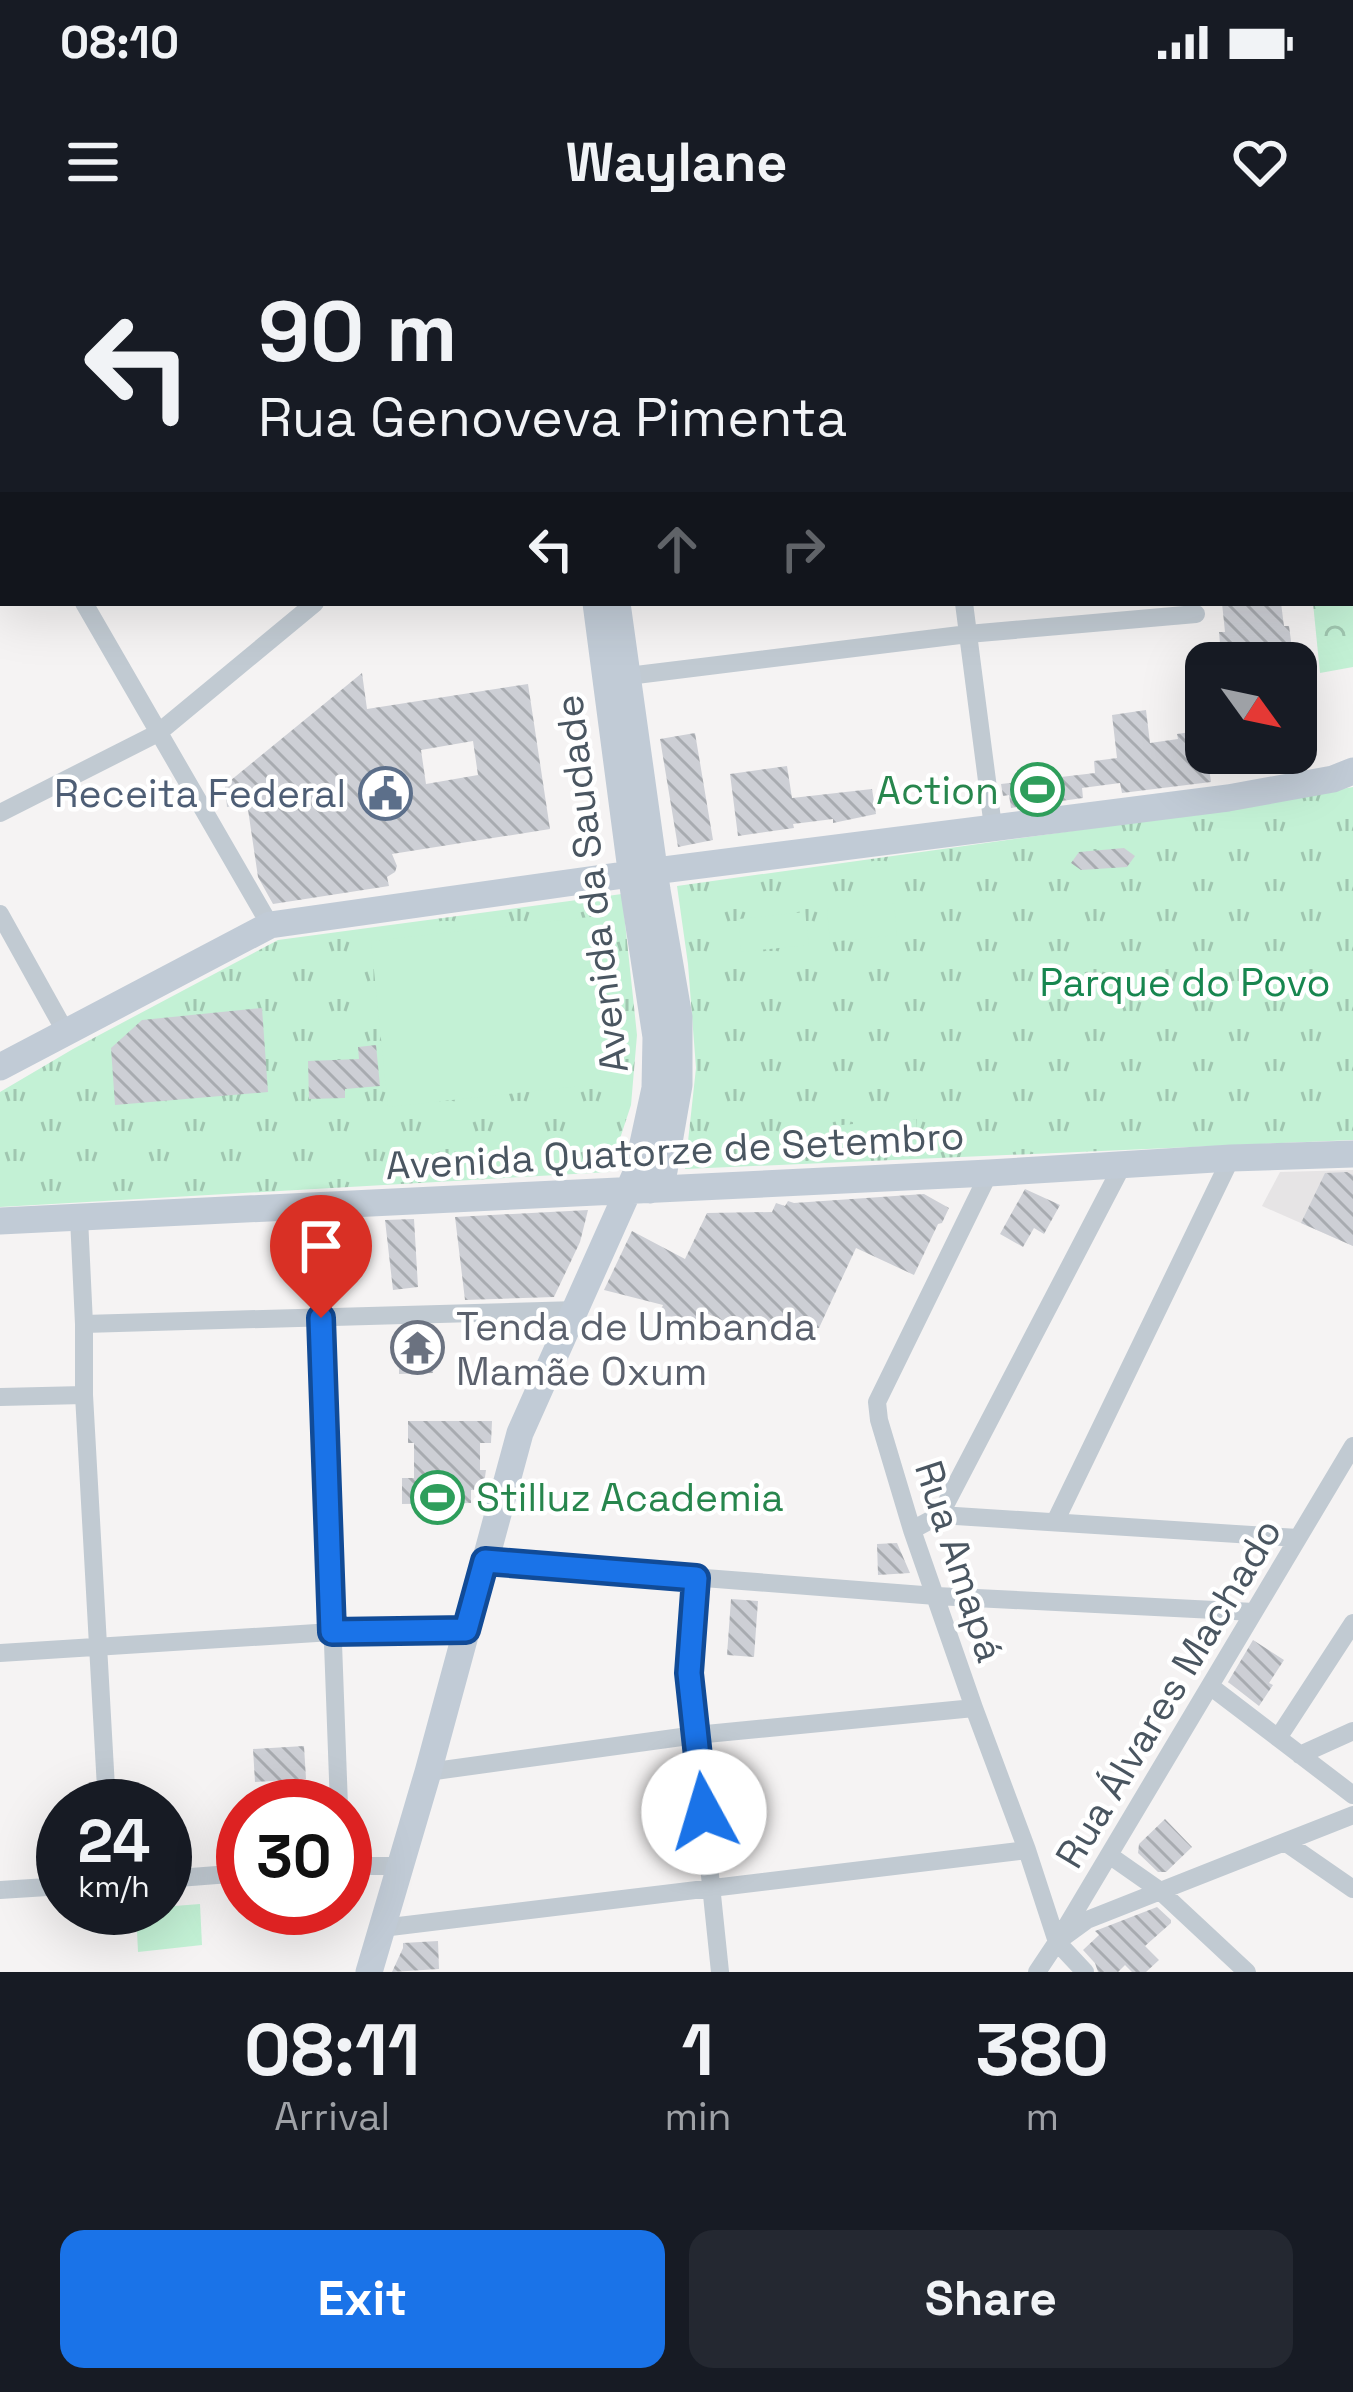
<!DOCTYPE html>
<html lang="en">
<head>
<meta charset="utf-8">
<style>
	:root { --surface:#171b24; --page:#242831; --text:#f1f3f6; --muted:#9ea1a6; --accent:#1a73e8 }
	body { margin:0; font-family:"Space Grotesk",sans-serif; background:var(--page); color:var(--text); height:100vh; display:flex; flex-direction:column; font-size:45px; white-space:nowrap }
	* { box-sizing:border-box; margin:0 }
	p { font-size:39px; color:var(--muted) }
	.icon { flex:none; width:66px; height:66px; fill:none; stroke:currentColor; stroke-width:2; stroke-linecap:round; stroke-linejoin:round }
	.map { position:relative; height:1732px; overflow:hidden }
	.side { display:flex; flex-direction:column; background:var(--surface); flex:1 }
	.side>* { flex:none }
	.hud { position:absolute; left:0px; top:0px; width:1353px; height:366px; box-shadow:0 12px 48px #0002; background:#171b24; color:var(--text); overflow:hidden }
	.needle { width:78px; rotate:123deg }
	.tools { position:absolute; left:1185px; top:402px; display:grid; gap:24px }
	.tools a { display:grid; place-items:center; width:132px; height:132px; border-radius:24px; background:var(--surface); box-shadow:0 12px 48px #0002; font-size:60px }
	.speed { position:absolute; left:36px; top:1539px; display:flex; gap:24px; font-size:60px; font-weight:700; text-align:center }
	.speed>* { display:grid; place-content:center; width:156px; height:156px; border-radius:50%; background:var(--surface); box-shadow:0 12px 48px #0002; line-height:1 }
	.speed small { font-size:30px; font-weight:400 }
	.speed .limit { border:18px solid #d22; background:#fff; color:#111 }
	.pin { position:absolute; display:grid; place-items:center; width:102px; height:102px; color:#fff; margin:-123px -51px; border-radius:50% 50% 50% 0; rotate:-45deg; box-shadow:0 0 12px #0007 }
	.pin .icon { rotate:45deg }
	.me { position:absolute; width:132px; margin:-66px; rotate:354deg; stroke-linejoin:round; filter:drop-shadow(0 0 9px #0008) }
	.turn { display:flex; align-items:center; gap:42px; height:252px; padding:0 60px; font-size:54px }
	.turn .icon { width:156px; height:156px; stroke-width:2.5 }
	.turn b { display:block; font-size:84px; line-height:102px }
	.lanes { display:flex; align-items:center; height:114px; padding:0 60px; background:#0003; justify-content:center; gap:60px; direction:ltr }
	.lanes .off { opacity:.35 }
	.eta { display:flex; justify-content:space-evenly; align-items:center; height:204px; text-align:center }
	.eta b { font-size:72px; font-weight:800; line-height:84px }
	.action { display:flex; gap:24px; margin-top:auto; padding:24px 60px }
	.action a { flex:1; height:138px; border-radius:24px; background:var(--accent); color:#fff; font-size:48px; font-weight:800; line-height:138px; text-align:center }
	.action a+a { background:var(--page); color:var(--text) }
	.status { display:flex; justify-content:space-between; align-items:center; height:84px; padding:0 60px; background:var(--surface); direction:ltr }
	.status svg { height:33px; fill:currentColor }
	header { display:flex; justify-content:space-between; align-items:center; height:156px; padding:0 60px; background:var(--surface); font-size:54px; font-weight:800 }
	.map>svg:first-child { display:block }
	.education { fill:#e6e4e5 }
	.forest { fill:url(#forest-crowns) }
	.park { fill:url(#park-tufts) }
	.pitch { fill:#c3f1d5 }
	.building { fill:url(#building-back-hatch); fill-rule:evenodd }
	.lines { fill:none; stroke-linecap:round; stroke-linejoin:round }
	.street { stroke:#c1cad2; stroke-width:18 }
	.secondary { stroke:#c1cbd6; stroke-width:27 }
	.route-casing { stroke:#114b97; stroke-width:30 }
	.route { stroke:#1a73e8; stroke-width:21 }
	.labels { text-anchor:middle; stroke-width:9; stroke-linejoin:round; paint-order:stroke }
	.leisure-label { font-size:39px; fill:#27864d; stroke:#fff; text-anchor:end }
	.service-label { font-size:39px; fill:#4e5e75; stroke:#fff; text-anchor:end }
	.street-label { font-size:39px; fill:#4a5661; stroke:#fff }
	.park-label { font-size:39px; fill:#17864f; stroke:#fff }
	.worship-label { font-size:39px; fill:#5b616d; stroke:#fff; text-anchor:start }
</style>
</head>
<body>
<div class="status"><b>08:10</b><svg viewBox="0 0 49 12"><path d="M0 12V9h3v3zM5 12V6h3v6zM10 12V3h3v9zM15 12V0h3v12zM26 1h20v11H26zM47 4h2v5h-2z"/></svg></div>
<header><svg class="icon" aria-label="menu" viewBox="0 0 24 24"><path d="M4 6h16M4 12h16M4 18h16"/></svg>Waylane<svg class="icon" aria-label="heart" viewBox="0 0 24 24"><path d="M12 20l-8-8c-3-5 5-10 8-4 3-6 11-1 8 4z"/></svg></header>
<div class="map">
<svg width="1353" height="1732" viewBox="0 0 1353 1732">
	<defs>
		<pattern id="forest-crowns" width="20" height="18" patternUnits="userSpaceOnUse" patternTransform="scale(3)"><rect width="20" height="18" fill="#c3f1d5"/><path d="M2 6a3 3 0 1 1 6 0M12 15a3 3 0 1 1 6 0" fill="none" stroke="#a0c6b0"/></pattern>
		<pattern id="park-tufts" width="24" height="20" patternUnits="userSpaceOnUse" patternTransform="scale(3)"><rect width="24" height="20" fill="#c3f1d5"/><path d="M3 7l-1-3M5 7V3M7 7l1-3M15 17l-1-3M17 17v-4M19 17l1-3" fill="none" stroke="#a0c6b0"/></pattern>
		<pattern id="building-back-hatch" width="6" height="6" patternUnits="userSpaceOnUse" patternTransform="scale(3)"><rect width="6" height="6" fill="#cdcfd5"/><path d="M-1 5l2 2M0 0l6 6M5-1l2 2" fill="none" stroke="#a8abb0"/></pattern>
	</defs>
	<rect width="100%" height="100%" fill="#f5f3f3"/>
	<path class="education" d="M1353 930V1006L1262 966 1280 932Z"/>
	<path class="forest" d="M1350 258 1353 260V427L1320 433 1313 363H1350Z"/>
	<path class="park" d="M1353 547V900L685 929 696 828 688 724 677 646 1222 570Z
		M622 654 637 795 631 865 609 932 0 967V852L73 809 278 700Z"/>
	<path class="pitch" d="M894 663 897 695 830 702 827 669Z
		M805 672 809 705 741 712 739 679Z
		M608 675 626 841 388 867 371 701Z
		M889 866 890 881 916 879 918 905 800 914 798 889 853 884V868Z
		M200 1664 202 1705 138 1712 136 1669Z"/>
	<path class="building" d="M1222 363H1281L1284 386H1289L1294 423H1229L1228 414 1221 415 1219 392H1225Z
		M362 433 367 469 528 444 550 589 392 614 397 626 395 632 387 637 389 646 273 664 258 637 247 563 227 567 225 545ZM473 501 478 535 426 544 421 510Z
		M1146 470 1150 503 1178 499 1177 494 1204 490 1211 542 1122 553 1120 543 1082 548 1083 558 1011 568 1009 555 1003 556 1001 544 1095 533 1094 521 1117 518 1112 475Z
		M695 493 713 600 678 607 660 499Z
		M787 526 792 558 872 549 876 574 833 583V579L793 584 794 588 738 596 730 534Z
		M1124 608 1135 616 1127 627 1081 630 1071 623 1079 612Z
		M262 768 268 852 115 865 111 808 142 780Z
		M376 805 380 846 345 849V858L309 859 308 821 359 819 358 807Z
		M1347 932 1353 935V1006L1301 983 1325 933Z
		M1025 949 1060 965 1044 994 1034 988 1023 1007 1000 994Z
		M924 954 949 968 942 983 938 984 914 1035 856 1008 819 1088H740L706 1073 700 1086 654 1084 663 1065 604 1050 632 991 685 1019 707 973 772 972 776 963 785 966 788 961 794 963Z
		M588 970 580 1002 554 1057 465 1060 455 977Z
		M414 979 418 1047 393 1050 385 980Z
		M435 1088 433 1133 399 1134V1089Z
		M408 1181H492L491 1203H480V1230H486L485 1237 482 1250H471V1263L402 1264V1238H414V1203H408Z
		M897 1303 910 1333 878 1335 877 1304Z
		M731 1359 758 1361 754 1417 727 1415Z
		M1253 1400 1284 1420 1269 1443 1273 1445 1259 1466 1228 1442Z
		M304 1506 306 1539 255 1542 253 1509Z
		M1165 1579 1192 1607 1166 1632H1158L1138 1613 1139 1604Z
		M1157 1667 1171 1680V1683L1145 1706 1159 1720 1146 1732H1132L1125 1725 1118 1732H1098L1095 1723 1083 1710 1099 1695 1095 1691Z
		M438 1701 439 1729 392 1732 403 1708V1703Z"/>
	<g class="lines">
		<path class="street" d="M214 0 216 3
			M918 0 919 3
			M25 3 28 0
			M271 3 274 0
			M506 3 509 0
			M709 3 736 0
			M0 24 3 21
			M0 215 3 221
			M0 314 3 312
			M84 363 270 685
			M964 363 993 587
			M628 436 968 394 1196 374
			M0 573 158 493 315 363
			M0 674 65 791
			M989 933 877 1162 879 1180 912 1290 974 1468 1027 1610 1057 1702 1085 1732
			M79 978 84 1084V1155L107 1566
			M321 1078 339 1566
			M84 1084 577 1070
			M0 1157 84 1155
			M940 1275 1122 926
			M1055 1282 1231 918
			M912 1290 940 1275 1298 1298
			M485 1321 936 1356 1254 1372
			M696 1338 689 1433 720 1732
			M0 1413 332 1392 466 1391
			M1210 1446 1353 1555
			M1278 1498 1353 1383
			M1300 1515 1353 1491
			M428 1532 696 1495 974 1468
			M1285 1602 1353 1649
			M1109 1615 1159 1650 1247 1732
			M345 1626H400
			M165 1639 243 1633
			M0 1650 63 1646
			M382 1688 1027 1610
			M1065 1696 1087 1680 1353 1575
			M1037 1732 1057 1702 1353 1206"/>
		<path class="secondary" d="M547 0V3
			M566 0 567 3
			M617 363 657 650 679 777V845L664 931 650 950
			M0 827 270 685 631 634 1228 558 1333 539 1353 531
			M0 981 989 933 1231 918 1353 914
			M369 1732 428 1532 520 1193 637 931 655 848 656 797 634 653 596 363"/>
	</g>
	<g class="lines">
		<defs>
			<path id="route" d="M321 1078 332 1392 466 1390 485 1321 696 1338 689 1433 704 1572"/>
		</defs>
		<use href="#route" class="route-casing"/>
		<use href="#route" class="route"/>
	</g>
	<defs>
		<symbol id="stadium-ring" viewBox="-11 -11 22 22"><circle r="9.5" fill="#fff" stroke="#2e9e5b" stroke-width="1.5"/><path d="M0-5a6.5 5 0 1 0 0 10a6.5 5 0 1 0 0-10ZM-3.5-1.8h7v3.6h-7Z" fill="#2e9e5b"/></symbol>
		<symbol id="civic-ring" viewBox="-11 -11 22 22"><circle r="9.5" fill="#fff" stroke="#5c6f8a" stroke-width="1.5"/><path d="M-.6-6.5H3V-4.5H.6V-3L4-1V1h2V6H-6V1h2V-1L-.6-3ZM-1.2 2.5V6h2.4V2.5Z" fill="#5c6f8a"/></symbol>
		<symbol id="temple-ring" viewBox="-11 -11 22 22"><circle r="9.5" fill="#fff" stroke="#6b7280" stroke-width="1.5"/><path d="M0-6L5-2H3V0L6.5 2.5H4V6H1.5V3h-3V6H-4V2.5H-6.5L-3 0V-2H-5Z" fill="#6b7280"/></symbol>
	</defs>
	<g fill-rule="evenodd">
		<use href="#stadium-ring" x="1008" y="520" width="59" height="59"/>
		<use href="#civic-ring" x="356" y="524" width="59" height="59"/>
		<use href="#temple-ring" x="388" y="1078" width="59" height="59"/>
		<use href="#stadium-ring" x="408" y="1228" width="59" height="59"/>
	</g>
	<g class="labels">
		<g class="leisure-label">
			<text x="999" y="564">Action</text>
			<text x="476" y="1271" text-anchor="start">Stilluz Academia</text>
		</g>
		<g class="service-label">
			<text x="346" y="567">Receita Federal</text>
		</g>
		<g class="street-label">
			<text transform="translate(591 644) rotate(-97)" y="14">Avenida da Saudade</text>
			<text transform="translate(675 910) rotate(-3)" y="14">Avenida Quatorze de Setembro</text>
			<text transform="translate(960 1321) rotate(72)" y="14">Rua Amapá</text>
			<text transform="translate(1168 1453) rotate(-59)" y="14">Rua Álvares Machado</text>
		</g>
		<g class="park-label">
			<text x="1185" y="756">Parque do Povo</text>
		</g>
		<g class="worship-label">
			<text x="456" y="1100">Tenda de Umbanda<tspan x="456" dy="45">Mamãe Oxum</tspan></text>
		</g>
	</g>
</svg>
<div class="tools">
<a><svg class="needle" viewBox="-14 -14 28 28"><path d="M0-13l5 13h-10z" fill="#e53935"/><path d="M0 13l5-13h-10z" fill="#9ea1a6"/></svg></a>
</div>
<div class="speed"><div>24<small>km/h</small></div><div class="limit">30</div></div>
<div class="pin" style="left:321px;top:1078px;background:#d93025"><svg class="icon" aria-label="arrive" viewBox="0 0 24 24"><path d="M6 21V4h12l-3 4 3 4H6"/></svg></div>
<svg class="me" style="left:704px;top:1572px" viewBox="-20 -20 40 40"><circle r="19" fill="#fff"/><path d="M0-13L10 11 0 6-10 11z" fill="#1a73e8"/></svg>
<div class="hud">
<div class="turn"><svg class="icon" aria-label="left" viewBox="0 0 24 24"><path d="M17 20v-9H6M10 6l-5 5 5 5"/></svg><div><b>90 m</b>Rua Genoveva Pimenta</div></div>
<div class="lanes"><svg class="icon" aria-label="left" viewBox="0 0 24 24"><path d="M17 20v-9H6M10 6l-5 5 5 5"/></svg><svg class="icon off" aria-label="ahead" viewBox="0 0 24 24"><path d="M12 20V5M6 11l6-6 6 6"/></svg><svg class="icon off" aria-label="right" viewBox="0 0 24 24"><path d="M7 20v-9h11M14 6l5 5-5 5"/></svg></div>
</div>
</div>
<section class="side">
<div class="eta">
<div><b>08:11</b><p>Arrival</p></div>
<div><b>1</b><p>min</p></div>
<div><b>380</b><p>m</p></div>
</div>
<div class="action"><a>Exit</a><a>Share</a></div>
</section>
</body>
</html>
